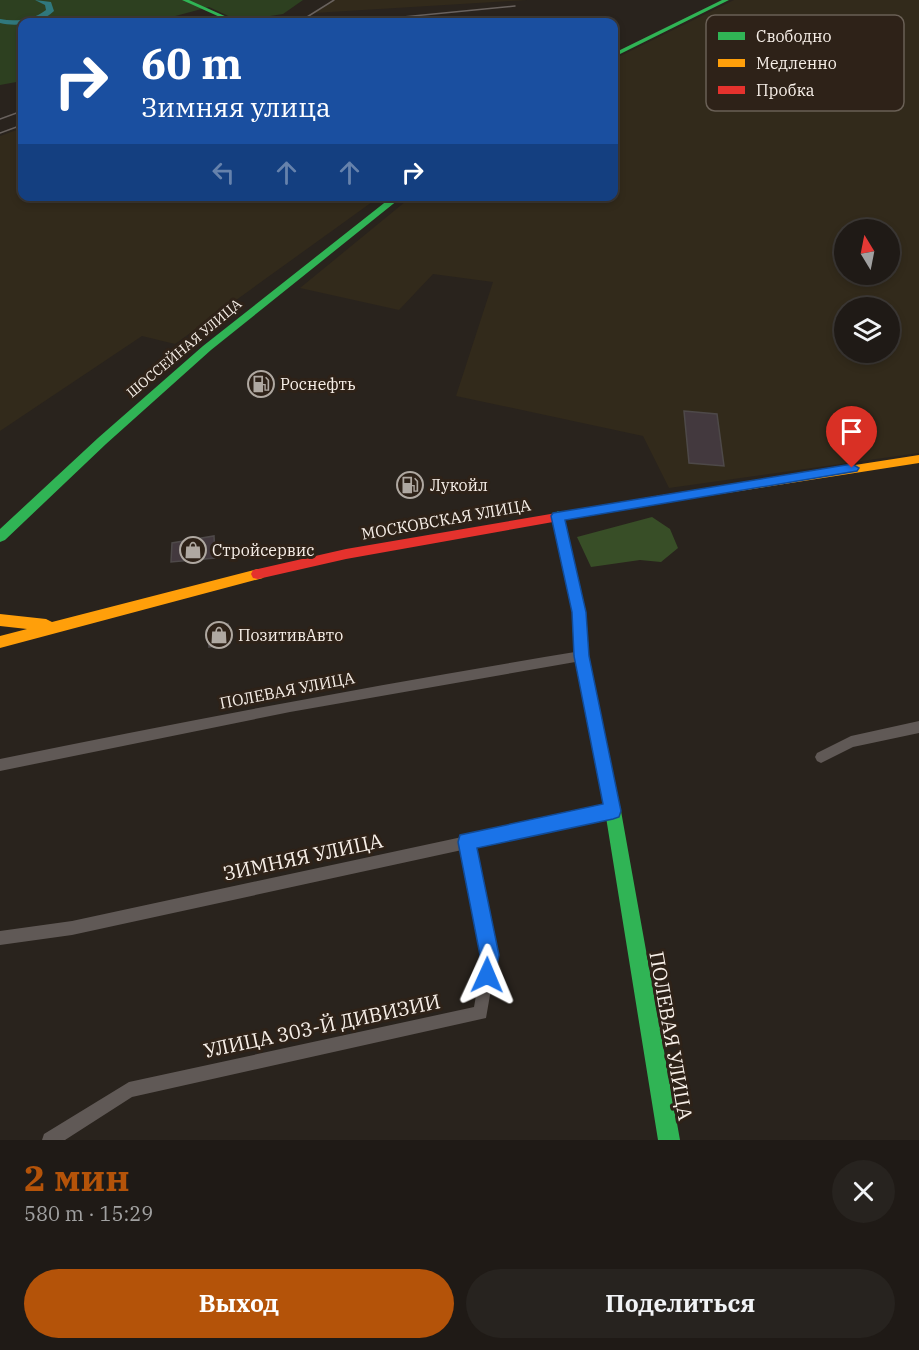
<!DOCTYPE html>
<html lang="ru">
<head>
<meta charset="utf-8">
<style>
	:root { --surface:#1f1a16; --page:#27231f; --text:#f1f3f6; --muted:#a1a1a1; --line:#3c3835; --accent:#b45309 }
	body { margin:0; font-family:"IBM Plex Serif",serif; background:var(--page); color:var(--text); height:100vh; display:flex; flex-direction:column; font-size:22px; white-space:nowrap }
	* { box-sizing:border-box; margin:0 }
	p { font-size:20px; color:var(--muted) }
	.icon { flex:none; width:33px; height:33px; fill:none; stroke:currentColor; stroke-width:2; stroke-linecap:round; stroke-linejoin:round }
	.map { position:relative; height:1140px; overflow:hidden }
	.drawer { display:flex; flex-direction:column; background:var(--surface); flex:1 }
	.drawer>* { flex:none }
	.hud { position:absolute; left:18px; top:18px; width:600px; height:183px; border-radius:12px; box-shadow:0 3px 9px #0003,0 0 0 2px var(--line); background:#1a4fa0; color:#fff; overflow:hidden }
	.needle { width:39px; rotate:350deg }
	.controls { position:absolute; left:834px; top:219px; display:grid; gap:12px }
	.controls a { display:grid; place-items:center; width:66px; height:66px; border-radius:50%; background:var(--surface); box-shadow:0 3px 9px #0003,0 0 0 2px var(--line); font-size:30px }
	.pin { position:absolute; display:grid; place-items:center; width:51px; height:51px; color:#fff; margin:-62px -26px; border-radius:50% 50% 50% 0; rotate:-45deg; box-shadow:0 0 6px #0007 }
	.pin .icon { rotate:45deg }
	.me { position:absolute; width:66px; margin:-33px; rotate:1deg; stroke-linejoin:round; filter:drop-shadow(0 0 4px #0008) }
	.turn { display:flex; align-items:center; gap:21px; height:126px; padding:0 24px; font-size:27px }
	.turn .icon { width:78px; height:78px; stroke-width:2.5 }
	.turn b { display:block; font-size:42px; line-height:51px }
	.lanes { display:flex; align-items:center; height:57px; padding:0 24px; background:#0003; justify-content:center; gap:30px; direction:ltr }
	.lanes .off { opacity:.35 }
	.round { display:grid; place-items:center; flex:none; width:63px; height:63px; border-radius:32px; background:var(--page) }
	.overview { display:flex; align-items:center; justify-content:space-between; height:102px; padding:0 24px }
	h1 { font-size:36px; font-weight:800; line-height:45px; color:var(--accent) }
	.action { display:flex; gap:12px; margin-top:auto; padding:12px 24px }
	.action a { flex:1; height:69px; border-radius:36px; background:var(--accent); color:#fff; font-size:24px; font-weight:800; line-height:69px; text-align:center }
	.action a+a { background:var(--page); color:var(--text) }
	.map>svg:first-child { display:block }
	.industrial { fill:#322a1b; fill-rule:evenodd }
	.green { fill:#2d4020 }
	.forest { fill:#384e27 }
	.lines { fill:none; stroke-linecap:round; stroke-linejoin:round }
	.river { fill:#30787d; fill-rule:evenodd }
	.building { fill:#43393e; stroke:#4e4949; stroke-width:1.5 }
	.street { fill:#605956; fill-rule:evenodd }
	.fast { fill:#30b455; fill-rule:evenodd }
	.slow { fill:#ff9f0a; fill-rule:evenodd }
	.jam { fill:#e5322d; fill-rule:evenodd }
	.rail { stroke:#69625e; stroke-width:1.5 }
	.route { fill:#1a73e8; stroke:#114b97; stroke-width:1.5 }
	.labels { text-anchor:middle; stroke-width:6; stroke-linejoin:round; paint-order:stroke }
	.far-street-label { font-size:14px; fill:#f7efe8; stroke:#2e2218 }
	.poi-label { font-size:16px; fill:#f7efe8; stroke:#2e2218; text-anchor:start }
	.street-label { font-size:16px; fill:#f7efe8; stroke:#2e2218 }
	.near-street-label { font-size:20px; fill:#f7efe8; stroke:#2e2218 }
	.key { fill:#2e2218; stroke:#6a6056; stroke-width:1.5 }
	.key-label { font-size:16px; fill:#f7efe8 }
</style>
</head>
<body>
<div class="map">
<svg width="919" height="1140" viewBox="0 0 919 1140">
	<rect width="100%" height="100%" fill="#29231d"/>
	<path class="industrial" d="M332 0H527L314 13Z
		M734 0H919V453L669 488 643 436 456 396 493 282 433 274 399 310 300 288 411 197 614 196V59ZM844 230H890V274H844ZM844 308H890V352H844Z
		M22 128V196L379 197 175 344 142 336 0 431V136Z"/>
	<path class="green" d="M0 0H303L283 14 239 21 209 7 153 22H22V81L0 85Z"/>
	<path class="forest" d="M652 517 670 529 678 548 661 562 640 560 591 567 577 537Z"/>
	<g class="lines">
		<path class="river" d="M35 0 51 2 54 11C41 24 16 27 0 23V19C16 22 33 20 46 10L45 5Z"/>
	</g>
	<path class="building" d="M684 411 717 414 724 466 689 463Z
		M214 536 215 558 171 562 172 543Z
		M228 624 230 643 209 647 208 628Z"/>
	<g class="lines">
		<path class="street" d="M581 651 585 653 587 656 585 659 581 661 290 712 0 771V759C193 719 387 683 581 651Z
			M919 721V733L853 747 821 763 817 761 815 757 817 753 851 736Z
			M613 805 618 806 620 811 618 816 613 817 475 847 497 955 486 1018 132 1097 65 1140H42L44 1134 129 1082 474 1007 483 955 462 850 72 935 0 945V931L72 921 462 837 467 834 470 835Z"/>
		<path class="fast" d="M182 0H189L238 22H231Z
			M722 0H729L614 57V53Z
			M393 196H403L211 350 106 444 5 540 0 542V529L98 438 203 346Z
			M558 511 564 516 586 612 588 656 621 811 680 1140H658L605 811 574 656 572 612 552 516Z"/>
		<path class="slow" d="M919 455V463L656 504 650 500 656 496Z
			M258 569 263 570 265 574 263 578 0 648V636L27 629 0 626V614L46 619 52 622Z"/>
		<path class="jam" d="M656 496 662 500 660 503 346 559 258 579 253 578 251 574 253 570 258 569 346 549Z"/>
		<path class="rail" d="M299 22 334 0
			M352 22 515 6
			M0 119 22 111
			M0 133 22 125"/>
	</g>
	<path class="route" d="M852 464 859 468 857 471 565 520 586 612 589 656 621 811 619 817 613 819 477 848 499 955 494 981 487 984 480 981 477 975 480 955 458 842 460 835 603 804 574 656 572 612 551 516 553 513Z"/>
	<defs>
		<symbol id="fuel-ring" viewBox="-11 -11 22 22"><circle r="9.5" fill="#2e2218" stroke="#afa8a1" stroke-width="1.5"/><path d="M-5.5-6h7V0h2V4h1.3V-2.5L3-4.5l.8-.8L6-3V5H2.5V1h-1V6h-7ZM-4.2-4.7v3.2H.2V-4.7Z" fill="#afa8a1"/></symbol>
		<symbol id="shop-ring" viewBox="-11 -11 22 22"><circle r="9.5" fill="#2e2218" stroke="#afa8a1" stroke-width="1.5"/><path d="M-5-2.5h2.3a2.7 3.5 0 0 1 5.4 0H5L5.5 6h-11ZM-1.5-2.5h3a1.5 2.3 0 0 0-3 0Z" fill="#afa8a1"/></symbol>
	</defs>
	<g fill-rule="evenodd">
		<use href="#fuel-ring" x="246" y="369" width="30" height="30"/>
		<use href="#fuel-ring" x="395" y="470" width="30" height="30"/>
		<use href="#shop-ring" x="178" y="535" width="30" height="30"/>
		<use href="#shop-ring" x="204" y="620" width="30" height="30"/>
	</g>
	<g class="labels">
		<g class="far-street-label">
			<text transform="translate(184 348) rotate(-40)" y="5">ШОССЕЙНАЯ УЛИЦА</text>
		</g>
		<g class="poi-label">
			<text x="280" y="390">Роснефть</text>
			<text x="430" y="491">Лукойл</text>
			<text x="212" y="556">Стройсервис</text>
			<text x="238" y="641">ПозитивАвто</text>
		</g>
		<g class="street-label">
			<text transform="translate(446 519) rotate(-10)" y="6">МОСКОВСКАЯ УЛИЦА</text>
			<text transform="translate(287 690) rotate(-11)" y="6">ПОЛЕВАЯ УЛИЦА</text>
		</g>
		<g class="near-street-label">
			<text transform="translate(303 857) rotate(-12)" y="7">ЗИМНЯЯ УЛИЦА</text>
			<text transform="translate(322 1026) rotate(-12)" y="7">УЛИЦА 303-Й ДИВИЗИИ</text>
			<text transform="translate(671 1036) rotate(80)" y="7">ПОЛЕВАЯ УЛИЦА</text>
		</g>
	</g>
	<rect x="706" y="15" width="198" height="96" rx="9" class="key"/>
	<rect x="718" y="32" width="27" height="8" fill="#30b455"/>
	<rect x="718" y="59" width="27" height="8" fill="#ff9f0a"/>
	<rect x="718" y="86" width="27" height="8" fill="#e5322d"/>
	<g class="key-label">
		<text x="756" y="42">Свободно</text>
		<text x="756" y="69">Медленно</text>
		<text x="756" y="96">Пробка</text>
	</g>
</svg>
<div class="controls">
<a><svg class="needle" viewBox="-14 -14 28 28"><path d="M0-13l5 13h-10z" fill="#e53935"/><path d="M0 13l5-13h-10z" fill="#a1a1a1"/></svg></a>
<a><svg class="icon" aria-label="layers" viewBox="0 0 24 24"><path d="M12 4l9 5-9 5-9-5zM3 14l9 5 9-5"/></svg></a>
</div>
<div class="pin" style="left:852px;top:468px;background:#d93025"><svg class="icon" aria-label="arrive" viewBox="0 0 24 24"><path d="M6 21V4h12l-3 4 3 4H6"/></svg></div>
<svg class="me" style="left:487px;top:975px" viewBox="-20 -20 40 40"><path d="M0-17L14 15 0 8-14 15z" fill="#1a73e8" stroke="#fff" stroke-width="4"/></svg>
<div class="hud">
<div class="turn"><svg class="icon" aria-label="right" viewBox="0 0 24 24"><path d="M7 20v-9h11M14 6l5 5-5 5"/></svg><div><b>60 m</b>Зимняя улица</div></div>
<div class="lanes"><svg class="icon off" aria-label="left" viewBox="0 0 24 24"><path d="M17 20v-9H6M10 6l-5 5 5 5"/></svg><svg class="icon off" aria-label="ahead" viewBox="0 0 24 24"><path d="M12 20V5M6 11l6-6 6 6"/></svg><svg class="icon off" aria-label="ahead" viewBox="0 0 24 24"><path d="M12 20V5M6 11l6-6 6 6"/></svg><svg class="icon" aria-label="right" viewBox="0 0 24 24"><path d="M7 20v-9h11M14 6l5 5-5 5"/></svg></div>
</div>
</div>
<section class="drawer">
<div class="overview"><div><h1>2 мин</h1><p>580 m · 15:29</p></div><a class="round"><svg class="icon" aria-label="close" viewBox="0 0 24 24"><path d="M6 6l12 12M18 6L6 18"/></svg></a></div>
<div class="action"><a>Выход</a><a>Поделиться</a></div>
</section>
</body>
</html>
